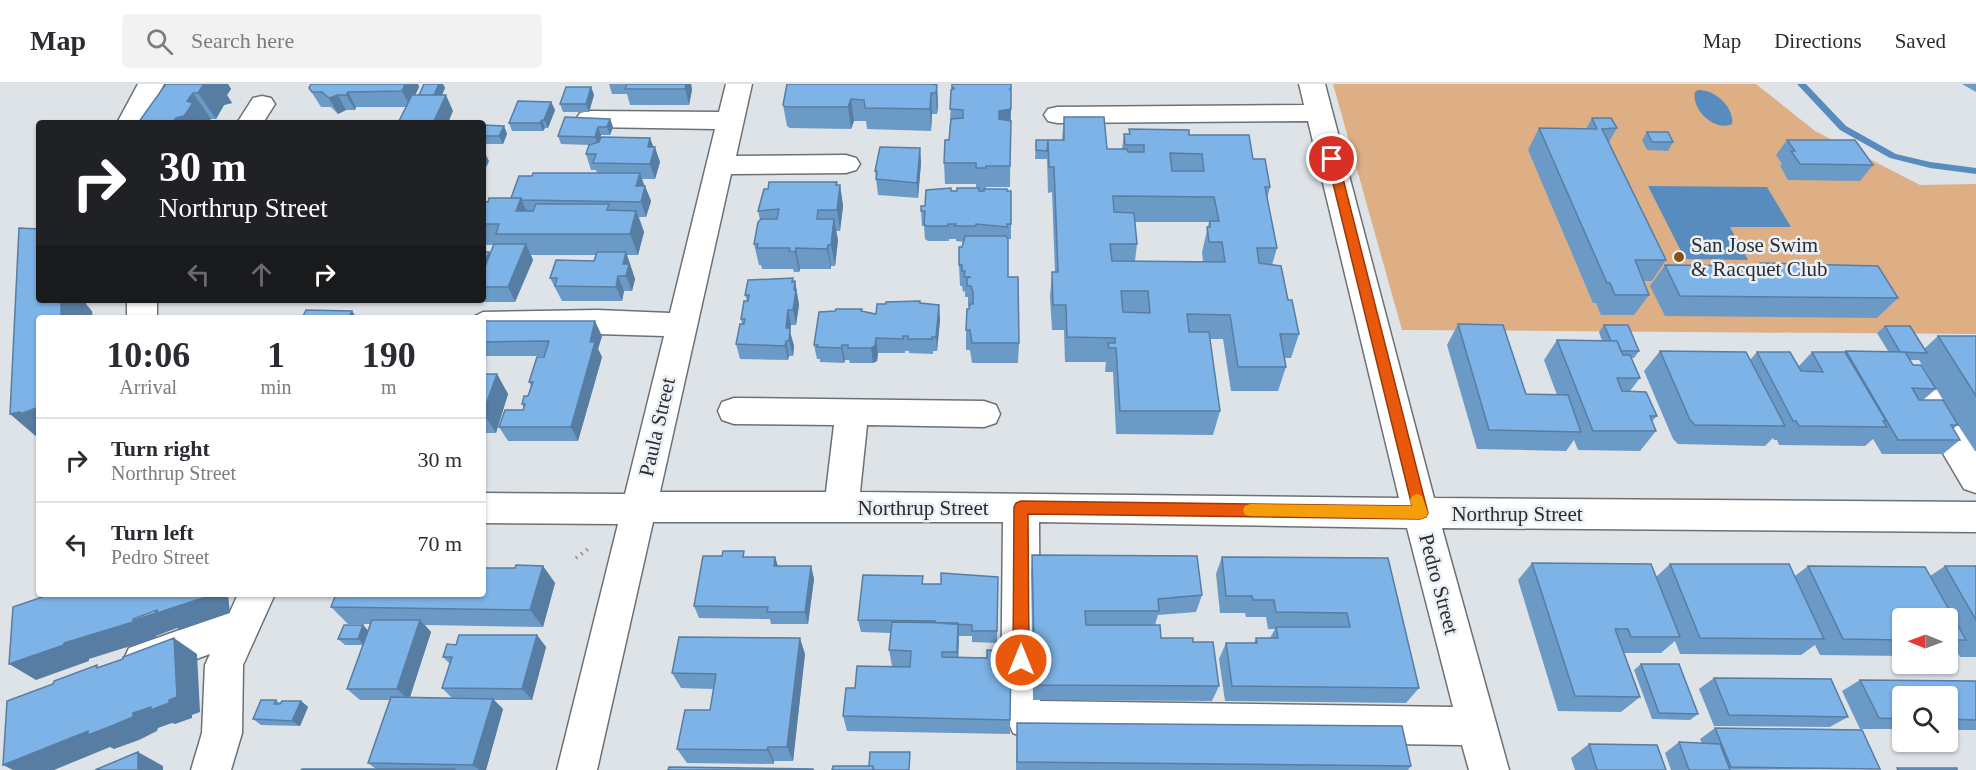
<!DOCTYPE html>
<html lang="en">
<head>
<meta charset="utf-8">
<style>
	:root { --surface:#fff; --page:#f2f2f3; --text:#2b2b33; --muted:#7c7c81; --line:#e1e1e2 }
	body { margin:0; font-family:Georgia,serif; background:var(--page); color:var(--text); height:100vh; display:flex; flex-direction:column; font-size:22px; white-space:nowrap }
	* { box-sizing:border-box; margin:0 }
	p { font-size:20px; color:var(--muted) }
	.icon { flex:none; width:33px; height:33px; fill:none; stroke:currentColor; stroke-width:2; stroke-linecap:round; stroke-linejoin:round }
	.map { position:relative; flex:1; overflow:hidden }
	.details { position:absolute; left:36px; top:231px; width:450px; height:282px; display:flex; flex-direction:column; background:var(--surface); border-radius:6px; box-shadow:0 2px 4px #0004 }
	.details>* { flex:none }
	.banner { position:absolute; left:36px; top:36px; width:450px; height:183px; border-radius:6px; box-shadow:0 2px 4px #0004; background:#202124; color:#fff; overflow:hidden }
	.needle { width:39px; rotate:271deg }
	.tools { position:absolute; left:1892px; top:524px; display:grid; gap:12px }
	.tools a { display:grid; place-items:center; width:66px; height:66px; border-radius:6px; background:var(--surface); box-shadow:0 2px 4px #0004; font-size:30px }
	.pin { position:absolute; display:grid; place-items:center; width:51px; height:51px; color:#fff; margin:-26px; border:3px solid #fff; border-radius:50%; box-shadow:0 2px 6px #0007 }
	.me { position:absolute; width:66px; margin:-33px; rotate:0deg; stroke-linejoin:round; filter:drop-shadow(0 0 4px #0008) }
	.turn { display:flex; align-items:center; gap:21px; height:126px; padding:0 24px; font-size:27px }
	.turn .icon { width:78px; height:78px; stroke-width:2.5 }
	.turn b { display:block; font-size:42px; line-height:51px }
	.lanes { display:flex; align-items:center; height:57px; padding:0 24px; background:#0003; justify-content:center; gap:30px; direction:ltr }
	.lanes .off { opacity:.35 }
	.eta { display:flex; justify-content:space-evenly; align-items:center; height:102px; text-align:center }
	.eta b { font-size:36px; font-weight:600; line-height:42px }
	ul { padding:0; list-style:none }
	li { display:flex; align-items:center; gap:18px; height:84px; padding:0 24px; border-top:2px solid var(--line) }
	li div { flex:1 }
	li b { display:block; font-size:22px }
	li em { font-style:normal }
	header { display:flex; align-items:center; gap:36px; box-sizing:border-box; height:84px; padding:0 30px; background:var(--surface); border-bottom:2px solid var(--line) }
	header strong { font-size:28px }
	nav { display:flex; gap:33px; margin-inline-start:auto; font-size:21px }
	.search { width:420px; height:54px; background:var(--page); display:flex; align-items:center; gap:15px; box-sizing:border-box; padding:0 21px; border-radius:6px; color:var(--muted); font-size:22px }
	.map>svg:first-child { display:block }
	.green { fill:#deaf84 }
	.water { fill:#588cbe }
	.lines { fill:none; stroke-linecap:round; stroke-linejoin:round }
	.stream { fill:#588cbe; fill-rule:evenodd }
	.minor-casing { stroke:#6c7175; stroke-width:3 }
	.path { stroke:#8b8f92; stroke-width:4; stroke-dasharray:1.5 5; stroke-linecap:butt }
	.minor { fill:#fff; fill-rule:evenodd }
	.wall { fill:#6c9ac7; fill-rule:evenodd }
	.shaded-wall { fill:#587da2 }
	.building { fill:#7db3e7; stroke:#587da2; stroke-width:1.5; fill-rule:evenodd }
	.route { fill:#ea580c; stroke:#983908; stroke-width:1.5 }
	.slow { fill:#f59e0b }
	.poi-dot { fill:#8b510a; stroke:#ebf0f6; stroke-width:2 }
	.labels { text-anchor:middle; stroke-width:5; stroke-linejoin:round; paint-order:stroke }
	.poi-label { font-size:21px; fill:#2b2d2f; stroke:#ebf0f6; text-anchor:start }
	.street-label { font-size:21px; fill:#2b2d2f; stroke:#ebf0f6 }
</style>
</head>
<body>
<header>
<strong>Map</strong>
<div class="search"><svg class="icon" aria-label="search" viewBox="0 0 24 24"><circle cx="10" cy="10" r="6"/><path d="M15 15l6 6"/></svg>Search here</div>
<nav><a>Map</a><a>Directions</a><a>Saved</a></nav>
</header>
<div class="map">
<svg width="1976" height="686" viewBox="0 0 1976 686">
	<rect width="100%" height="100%" fill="#dee3e8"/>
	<path class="green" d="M1333 0H1756L1815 47 1920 101 1976 100V250L1402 246Z"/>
	<path class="water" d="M1698 6C1714 5 1735 23 1732 40 1714 48 1691 25 1695 8Z
		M1648 102 1767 103 1791 143H1730L1748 176 1685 175Z"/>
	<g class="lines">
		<path class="stream" d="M1797 0H1806L1846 42 1896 70 1930 78 1976 84V90L1930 84 1890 74 1840 46Z"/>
		<defs>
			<path id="minor" d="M138 0H164L143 39H117Z
				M726 0H752L736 72 846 71 856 74 860 80 856 86 846 89 731 90 660 408H826L834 341 734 340 722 336 718 327 722 318 734 314 984 317 996 321 1000 330 996 339 984 343 867 341 860 408 1399 414 1308 37 1057 39 1048 37 1044 31 1048 25 1057 23 1304 21 1299 0H1325L1434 414 1976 418V448L1442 444 1509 686H1469L1462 661 1027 655 1013 649 1001 621 1003 438H653L597 686H557L618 440 483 439V409L625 410 664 252 597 250 483 252V234H471L483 228 597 226 670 229 715 45 589 43 580 41 576 35 580 29 589 27 719 28ZM1039 438 1407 444 1453 623 1040 617Z
				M262 12 271 14 275 20 263 39H237L253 14Z
				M127 216H157V234H127Z
				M1922 294 1933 298 1976 366V409L1964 405 1906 307 1911 298Z
				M238 510H275L243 581 242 649 231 686H191L202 649 205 581 210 570 142 595 129 590 123 577 129 564 230 528Z"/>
		</defs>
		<use href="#minor" class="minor-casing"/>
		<path class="path" d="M576 474 588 465"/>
		<use href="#minor" class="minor"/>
	</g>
	<path class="wall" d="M166 0H228L231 5 227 11 232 19 224 21 216 35H211Z
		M311 0H418L419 3 415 11H419L424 0H443L445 4 442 11 453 27 406 23H356L355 26H346L338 30 331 23H321L309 4Z
		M609 0H691L692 6 689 21H630L627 10H612Z
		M952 0H1011L1010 103H986V105L1011 140V155H1008V193L1019 259 1018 279H972L970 266H966V246L969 223H968V213H965V207L963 208 962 202H960L959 181 964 158 956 157V155H949V157H928L925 155 924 142H922L921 127 925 122 951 107 976 104V100H945L944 79 949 56Z
		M1962 0H1976V8Z
		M933 1H937L938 22 937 30H932L931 47 867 45 866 37H854L851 45 790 44 787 42 783 21Z
		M591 3 594 11 589 28H563L560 20Z
		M551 18 555 26 548 44H545L543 47H512L509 39Z
		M1064 33 1107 65H1122L1124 50H1129V45L1189 51 1253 75 1270 103 1267 115 1277 164 1272 181 1288 216 1299 250 1291 274H1285L1286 283 1278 307H1231L1223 255H1210L1220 327 1213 351 1116 350 1113 288H1105L1106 278H1065L1064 246H1052L1050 213 1052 188H1055L1052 108 1048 109 1047 75H1035L1036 56H1062ZM1135 138H1209L1202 168 1203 178 1135 177 1137 160Z
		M1592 34 1617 44 1609 58 1666 176 1652 197H1643L1649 211 1634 231H1601L1596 219H1593L1528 66 1539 44 1586 45Z
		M610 35 613 43 610 51H601L599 59 650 54 660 78 655 95H642L651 117 646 133H639L644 148 638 171H627L635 195 632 207H624L622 217H562L550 194 594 177 596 171H531L533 176 515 218H485L483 214V165L485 168H489L490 171 494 161H483V118L511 114 532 92 597 89 596 86H591L586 70 589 61 561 60 558 52Z
		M483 41 504 42 507 50 503 60H483Z
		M1647 48 1673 58 1668 67 1647 66 1642 56Z
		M1787 56 1873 81 1860 97 1788 96 1780 82 1782 80 1776 71Z
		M920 64 921 79 918 114 878 111 875 87Z
		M837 101H840L843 122 840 147H836L838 156 835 182H831V185H800L799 188H794L793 185H762L761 181H759L754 160 760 136 758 127Z
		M1760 179 1898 214 1877 234 1665 232 1650 202 1665 181 1758 182Z
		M795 197 799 221 796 241H791L790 248 794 262 793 272H789L788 276 740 275 736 260 742 240 741 235 747 217 745 211Z
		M920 219 939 221 940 236 937 267H933V270L909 269V267H905V269H878L877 277 873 279H850L849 276H845L844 279 820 278V275H817L814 261 862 227 876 230Z
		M483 237 602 252 598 265 602 273 578 357H508L499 343 523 326 524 324 522 320 528 312 531 302 529 298 545 272H483Z
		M1458 240 1526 310 1557 311 1544 276 1557 256 1602 257 1599 248 1604 241 1639 267 1634 274H1631L1640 294 1630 307 1657 332 1652 337 1656 347 1640 367 1578 366 1574 356 1566 367 1477 365 1447 261Z
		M1885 242 1924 265 1938 252H1976V367H1975L1958 341 1953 345 1960 356 1943 370H1882L1873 355 1865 362 1779 361 1777 356H1774L1773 354 1765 362 1678 360 1673 355 1644 287 1660 267 1750 276 1757 268 1799 282 1812 268H1845L1846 267H1888L1877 249ZM1910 276H1919L1958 341 1923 316 1936 305 1913 281Z
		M483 290H497L508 310 496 349H483Z
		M1032 471 1202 511 1196 528 1158 531 1155 541 1161 554 1193 558 1219 602 1212 617 1033 616 1031 489Z
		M746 473H775L778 482H811L814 495 808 540H771L770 535 699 534 694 522Z
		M1222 473 1388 474 1419 604 1406 619 1225 617 1219 575 1226 559H1254L1256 554H1270L1275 545H1268L1266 533H1246L1245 529H1220L1216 490Z
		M1532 479 1656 493 1670 480 1795 492 1808 482 1930 492 1945 482H1976V573H1960L1955 563 1947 568V534H1902V572L1820 571 1815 561 1801 571 1680 570 1675 557 1661 569H1624L1640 613 1621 628 1558 627 1518 496Z
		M543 482 555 499 543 543 425 541 431 548 410 613 452 614 442 604 450 580 443 573 456 561 537 551 546 563 532 616H494L503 625 486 686H301L376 685 368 679 390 616H360L347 605 363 561H345L338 555 363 541 368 546 370 540H348L331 523 515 484Z
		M998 493 997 559 972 558V552H958V573L1005 574 1010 636V650L847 647 843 632 855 604 892 582 889 566 891 549 861 548 858 536 924 500H941Z
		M805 570 793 677H774V680L687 679 677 665 710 626 713 605 681 604 672 589Z
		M1641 580 1698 630 1690 636 1652 635 1634 586Z
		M1714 594 1848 633 1830 643 1714 642 1699 605Z
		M1860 596 1976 597V646H1947V612H1902V645H1860L1842 607Z
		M276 616 281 620 301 617 308 623 300 642 261 641 253 635Z
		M1017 639 1411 682 1408 686H974H1016Z
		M1715 644 1880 685 1671 686 1665 669 1679 658 1702 659 1700 655Z
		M1589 660 1666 686H1575L1571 674Z"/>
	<path class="shaded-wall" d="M204 0H228L231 5 227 11 232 19 224 21 216 35 198 9Z
		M405 0H418L419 3 410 22 402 7Z
		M439 0H443L445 4 435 25 431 17Z
		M686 0H691L692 6 689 21 685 5Z
		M937 1 938 22 937 30 936 9Z
		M591 3 594 11 589 28 586 20Z
		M348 8 356 23 355 26 346 11Z
		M193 9 211 35 208 39H172Z
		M931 9 932 30 931 47 930 25Z
		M338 11 346 26 338 30 329 14Z
		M446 11 453 27 448 39H433Z
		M851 15 854 37 851 45 848 23Z
		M551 18 555 26 548 44 544 36Z
		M1011 25 1010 47 999 48V27Z
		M610 35 613 43 610 51 607 43Z
		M542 36 545 44 543 47 540 39Z
		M504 42 507 50 503 60 499 52Z
		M598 43 601 51 598 61 595 53Z
		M650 54 654 66 655 63 660 78 655 95 650 80 648 63Z
		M920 64 921 79 918 114 917 99Z
		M485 69 489 77 483 90V73Z
		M640 89 645 105V102L651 117 646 133 636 102Z
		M837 98 838 111 840 101 843 122 840 147 837 126Z
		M521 114 530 135 516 127Z
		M636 127 644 148 638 171 630 150Z
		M834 135 838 156 835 182 831 161Z
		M526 160 533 176 515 218 508 203Z
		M828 161 831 182V185L827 165Z
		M796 164 800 185 799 188 795 168Z
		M483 165 487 173 489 168 496 183 492 195 484 180Z
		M626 168 635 195 632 207 626 192 623 180Z
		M618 192 624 207 622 217 616 203Z
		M793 194 794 202 795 197 799 221 796 241 793 226Z
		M61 216H86V220L92 227 93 234H61Z
		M939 221 940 236 937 267 936 253Z
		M788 226 791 241 790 248 794 262 793 272 786 244Z
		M352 227 357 234H348Z
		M595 237 602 252 598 265 602 273 578 357 571 343 590 258Z
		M876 254 878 269 877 277 873 279 871 264Z
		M786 257 789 272 788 276 785 262Z
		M842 261 845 276 844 279 841 264Z
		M497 290 508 310 496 349 483 329Z
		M39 323V354H38L10 330Z
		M775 473 779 486 774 482Z
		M543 482 555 499 543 543 530 526Z
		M811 482 814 495 808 540 805 528Z
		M209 510H228L230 529 180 546 177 544 156 552V554L89 575V577L36 596 9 580 64 559Z
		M420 536 431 548 409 616 397 605Z
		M958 539 959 556 958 584 957 568Z
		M363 541 369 548 364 561 358 555Z
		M537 551 546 563 532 616 522 605Z
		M174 554 197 570 200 628 192 631V634L175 640 172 639 158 644 157 647 139 656 114 665 110 663 54 686H13L3 681 133 629Z
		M800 554 805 570 793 677 787 663Z
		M493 615 503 625 486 686H479L473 681Z
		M301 617 308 623 300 642 292 637Z
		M768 663 774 677V680L767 666Z
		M138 668 163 682V686H138Z"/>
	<path class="building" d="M166 0H204L198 9H193L187 17 193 19 184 32 176 34 172 39H138Z
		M311 0H405L402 7 348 8 346 11H338L329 14 322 8H312L309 4Z
		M424 0H439L434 11H419Z
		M627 0H686L685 5H625Z
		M787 0H931L937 1 936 9H931L930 25 865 24 864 16 851 15 848 23H786L783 21Z
		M952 0H1011V5H1009L1011 6V25L999 27V35L1011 37 1010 82H986V84H976V79H944L945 56H949L951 35 963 34V26L950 25 951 6 955 4H952Z
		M566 3H591L586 20H560Z
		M412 11H446L433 39H398Z
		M518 17 551 18 544 36H542L540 39H509Z
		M565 33 610 35 607 43H598L595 53 558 52Z
		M1064 33H1104L1107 65H1127L1128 68H1144V61H1125L1124 50H1130L1129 45 1189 46V51H1249L1253 75H1265L1270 103H1265L1277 164H1257L1259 179 1281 182 1288 216H1292L1299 250H1280L1286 283H1238L1230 231 1187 230 1189 248H1209L1220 327H1120L1116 264H1109L1108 259H1115V254L1067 253 1066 221H1053L1052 188H1058L1054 83H1049L1048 56H1064ZM1170 69 1202 70 1204 87H1172ZM1113 112 1214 113 1219 137H1210V143H1207L1209 158H1222L1225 178 1112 177 1110 160H1137L1134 129 1114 128ZM1121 207H1148L1150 229 1123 228Z
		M1592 34H1611L1617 44 1602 45 1666 176H1635L1649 211H1615L1610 199H1607L1539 44 1597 45Z
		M483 41 504 42 499 52H483Z
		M1647 48H1668L1673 58H1652Z
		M601 53 650 54 648 63H655L650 80 593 79 596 70H586L589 61 599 58Z
		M1036 56H1048L1047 67 1036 66Z
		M1787 56H1855L1873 81 1800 80 1791 67H1795Z
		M880 63 920 64 917 99 876 95 877 87H875Z
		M533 89H640L636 102H645L641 118 522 116 521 114H511L519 92H532Z
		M769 98H837L836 101H840L837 126H818L817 135H834L831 161H828L827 165 796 164 795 168 789 167 790 164H757L758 160H754L758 138 761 135H777L779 125 758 127 764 105H768Z
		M951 104V107H957V104H979V107H984V105H1007V107H1011V140H1007V143L976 140V142H955L956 140H948V142H927L924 140 925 127H921V122H925L926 106Z
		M489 114H521L516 127H533L536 120H609L607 126 636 127 630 150H496L499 140H483V118H488Z
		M19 144 39 145V216H61V234H39V323L20 330V328L10 330Z
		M965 152H1006L1008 155V193H1018L1019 259H972L970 246H966L967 225H969L970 220H973V208L971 202H967V194L971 193H964L965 187H962V181H959V163H962Z
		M494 160H526L508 203H483V188Z
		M483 168H489L484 180H483Z
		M597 168H626L623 180H629L626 192H618L616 203 555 202 557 194H550L556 176 594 177Z
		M1760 179 1878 182 1898 214 1680 212 1665 181 1761 182Z
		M793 194 792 198 795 197 794 206H796L793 226H788L786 244H789L790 247 789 257H786L785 262 736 260 740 240H744L745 235H741L744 217H748L749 211H745L748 196Z
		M920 217V219L939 221 936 253H932V255H908V252H903V255L876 254 875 262 871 264H848V261H842L841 264 817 263 818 261H814L819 228 835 227 836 225H862L861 227 876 230 877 220H886V218Z
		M306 226 352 227 348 234H302Z
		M483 237H595L590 258H595L571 343H499L505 326H523L525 320H522L524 312H528L533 298H529L537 273H544L549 257 483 258Z
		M1458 240 1503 241 1526 310 1568 311 1581 348 1489 346Z
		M1604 241H1628L1639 267H1621L1617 257H1611Z
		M1885 242H1910L1927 269 1900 268Z
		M1938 252H1976V312Z
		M1557 256 1617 257 1623 271H1630L1640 294H1617L1622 307 1646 308 1657 332H1650L1656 347H1593Z
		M1660 267 1746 268 1785 342 1695 341 1690 336Z
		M1846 267 1905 268 1913 281H1921L1936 305 1912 304 1919 316H1943L1958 341H1951L1960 356H1898Z
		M1757 268H1790L1801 287 1823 288 1812 268H1845L1886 337H1883L1887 343 1799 342 1796 337H1793Z
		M483 290H497L483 329Z
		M723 467H744L743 473H775L774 482H811L805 528H767L768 523 694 522 703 472H722Z
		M1032 471 1197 472 1202 511 1158 515 1159 527H1085L1086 541H1160L1161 554H1193V558H1213L1219 602 1035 601Z
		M1222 473 1388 474 1419 604 1232 602 1226 559H1257L1256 554H1278L1276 543H1350L1347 529 1276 528 1274 516H1253L1252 512H1226Z
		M1532 479 1651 480 1680 553H1631L1628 545H1615L1640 613 1575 612Z
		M1670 480H1789L1824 555 1700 554Z
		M516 481 543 482 530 526 331 523 336 510H483V484H515Z
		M1808 482 1925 483 1966 556H1947V534H1902V556L1843 555Z
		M1945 482H1976V536Z
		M941 489 998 493 997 547H972V541L935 539V537L858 536 863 491 923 492 922 500H941Z
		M51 510H209V512L157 529V526L133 535V538L64 559V561L9 580 13 523Z
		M372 536H420L397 605H347Z
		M892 538 958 539 957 568H942V573L987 574V566L1005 567V574H1011L1010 636 843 632 846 604H855L857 582 910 583 911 567 889 566Z
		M344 541H363L358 555H338Z
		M459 551H537L522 605 442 604 452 573H443L447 560 456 561Z
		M679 553 800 554 787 663H768L767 666 677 665 685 626H710L716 590 672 589Z
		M174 554 177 613 169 616V619L151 626V623L133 629V633L114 641 88 651V647L3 681 7 617 53 600 54 597 97 581V584L123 575V573Z
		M1641 580H1679L1698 630 1659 629Z
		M1714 594 1831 595 1848 633 1729 631Z
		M1860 596 1976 597V636L1947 635V612H1902V635L1879 634Z
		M391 613 493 615 473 681 368 679Z
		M261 616H276L274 620H280L282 617H301L292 637 253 635Z
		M1017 639 1402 642 1411 682 1017 678Z
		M1715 644 1862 646 1880 685 1731 683Z
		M1679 658 1720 660 1730 686H1689Z
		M1589 660 1657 661 1666 686H1597Z
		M138 668V686H95Z
		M870 668H910L909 686H874L873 682H869Z
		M833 682H873V686H832Z
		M669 683 813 685V686H668Z
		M1897 684H1957V686H1898Z
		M302 685H455V686H301Z"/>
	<path class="route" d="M1332 71 1338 75 1428 429 1426 433 1420 435 1028 430 1029 576 1026 581 1021 583 1015 581 1013 576 1014 423 1016 419 1021 417 1412 422 1327 75Z"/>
	<path class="slow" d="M1417 410 1422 412 1428 429 1426 433 1420 435 1250 432 1245 431 1243 426 1245 422 1250 420 1412 422 1410 416 1412 412Z"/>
	<circle class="poi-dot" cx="1679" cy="173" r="6"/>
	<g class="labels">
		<g class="poi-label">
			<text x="1691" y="168">San Jose Swim<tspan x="1691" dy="24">&amp; Racquet Club</tspan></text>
		</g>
		<g class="street-label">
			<text transform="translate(657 343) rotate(-77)" y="7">Paula Street</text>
			<text x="923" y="431">Northrup Street</text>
			<text x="1517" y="437">Northrup Street</text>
			<text transform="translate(1439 500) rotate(75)" y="7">Pedro Street</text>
		</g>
	</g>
</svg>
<div class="tools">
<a><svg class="needle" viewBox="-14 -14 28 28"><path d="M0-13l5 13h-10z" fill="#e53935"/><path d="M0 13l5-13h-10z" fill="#7c7c81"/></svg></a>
<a><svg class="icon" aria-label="search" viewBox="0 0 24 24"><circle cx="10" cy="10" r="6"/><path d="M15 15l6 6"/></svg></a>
</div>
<div class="pin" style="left:1332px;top:75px;background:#d93025"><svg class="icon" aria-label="arrive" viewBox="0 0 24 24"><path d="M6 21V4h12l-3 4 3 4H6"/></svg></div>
<svg class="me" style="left:1021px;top:576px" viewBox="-20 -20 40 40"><circle r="17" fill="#ea580c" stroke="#fff" stroke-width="3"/><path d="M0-11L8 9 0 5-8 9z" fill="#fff"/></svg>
<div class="banner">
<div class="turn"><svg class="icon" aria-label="right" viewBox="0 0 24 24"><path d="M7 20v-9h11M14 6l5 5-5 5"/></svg><div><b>30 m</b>Northrup Street</div></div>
<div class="lanes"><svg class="icon off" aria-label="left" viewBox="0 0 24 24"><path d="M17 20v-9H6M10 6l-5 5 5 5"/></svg><svg class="icon off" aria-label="ahead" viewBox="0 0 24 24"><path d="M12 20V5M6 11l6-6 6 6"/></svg><svg class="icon" aria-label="right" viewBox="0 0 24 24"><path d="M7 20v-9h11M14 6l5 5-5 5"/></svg></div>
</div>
<section class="details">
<div class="eta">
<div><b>10:06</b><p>Arrival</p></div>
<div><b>1</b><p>min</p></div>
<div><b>190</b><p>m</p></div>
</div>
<ul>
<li><svg class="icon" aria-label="right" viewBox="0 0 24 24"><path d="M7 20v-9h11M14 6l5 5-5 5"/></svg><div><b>Turn right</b><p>Northrup Street</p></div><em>30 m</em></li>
<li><svg class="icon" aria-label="left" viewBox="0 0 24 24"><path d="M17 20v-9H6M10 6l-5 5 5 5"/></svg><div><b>Turn left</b><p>Pedro Street</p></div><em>70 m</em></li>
</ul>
</section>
</div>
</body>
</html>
